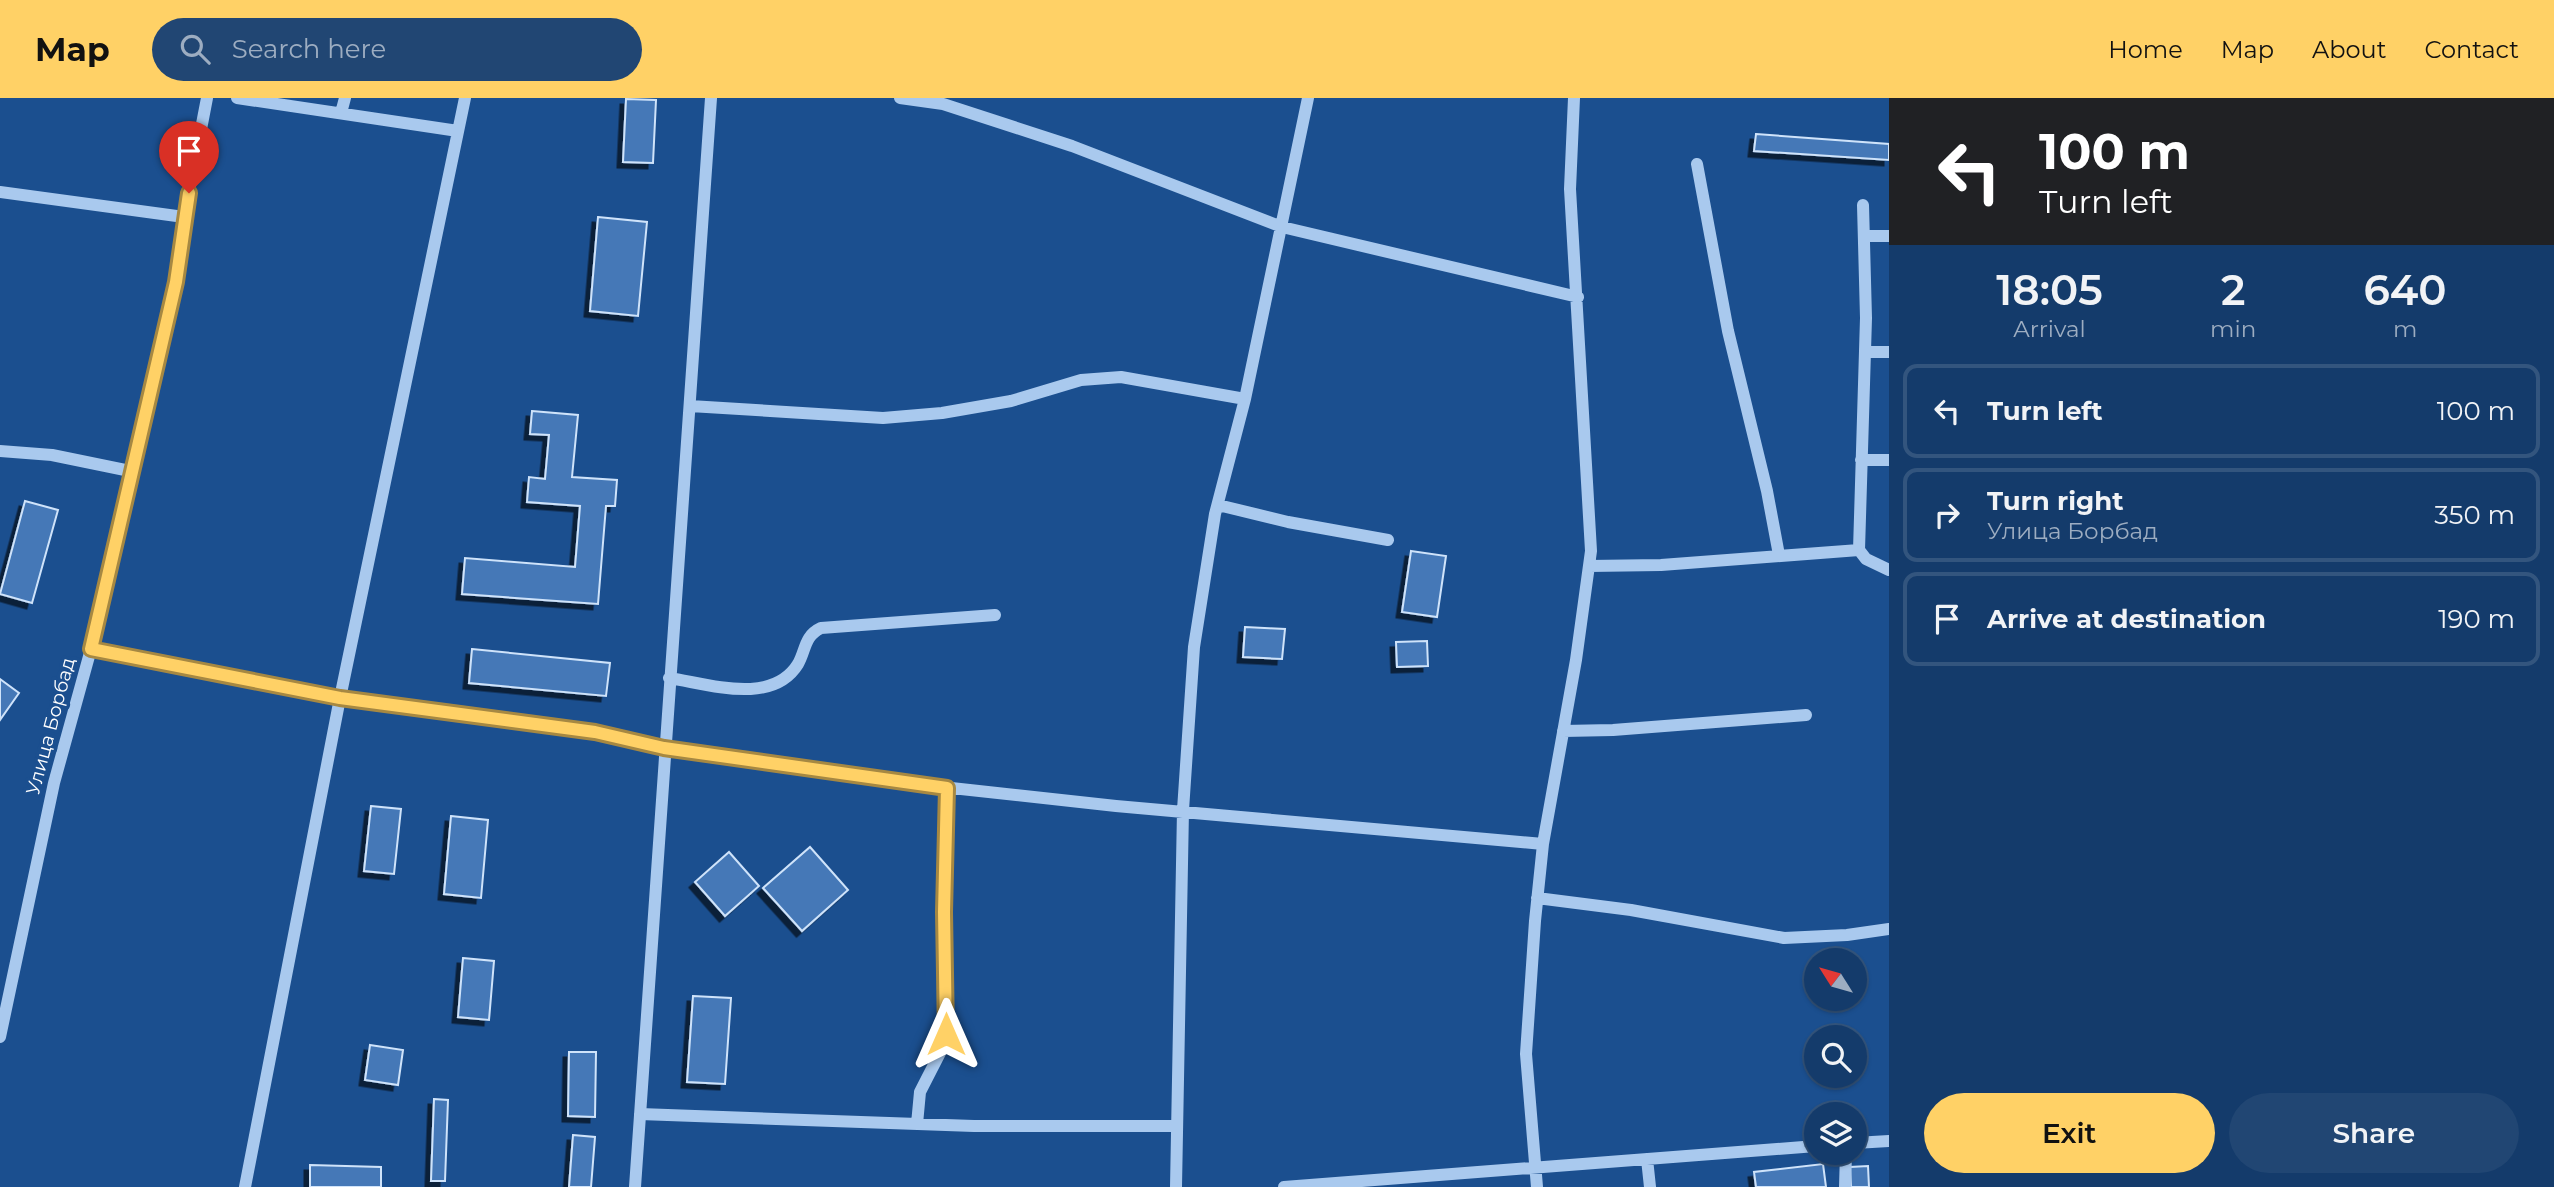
<!DOCTYPE html>
<html lang="en">
<head>
<meta charset="utf-8">
<style>
	:root { --surface:#143b6b; --page:#214673; --text:#f1f3f6; --muted:#9dadc1; --line:#33557e; --accent:#ffd166 }
	body { margin:0; font-family:Montserrat,sans-serif; background:var(--page); color:var(--text); height:100vh; display:flex; flex-direction:column; font-size:26px; white-space:nowrap }
	* { box-sizing:border-box; margin:0 }
	p { font-size:23px; color:var(--muted) }
	.icon { flex:none; width:38px; height:38px; fill:none; stroke:currentColor; stroke-width:2; stroke-linecap:round; stroke-linejoin:round }
	.map { position:relative; flex:1; overflow:hidden }
	.drawer { display:flex; flex-direction:column; background:var(--surface); width:665px }
	.drawer>* { flex:none }
	.banner { background:#202124; color:#fff; overflow:hidden }
	.needle { width:46px; rotate:307deg }
	.buttons { position:absolute; left:1804px; top:850px; display:grid; gap:14px }
	.buttons a { display:grid; place-items:center; width:63px; height:63px; border-radius:50%; background:var(--surface); box-shadow:0 2px 5px #0004,0 0 0 2px var(--line); font-size:35px }
	.pin { position:absolute; display:grid; place-items:center; width:60px; height:60px; color:#fff; margin:-72px -30px; border-radius:50% 50% 50% 0; rotate:-45deg; box-shadow:0 0 7px #0007 }
	.pin .icon { rotate:45deg }
	.me { position:absolute; width:77px; margin:-38px; rotate:0deg; stroke-linejoin:round; filter:drop-shadow(0 0 5px #0008) }
	.turn { display:flex; align-items:center; gap:24px; height:147px; padding:0 35px; font-size:32px }
	.turn .icon { width:91px; height:91px; stroke-width:2.5 }
	.turn b { display:block; font-size:49px; line-height:60px }
	.eta { display:flex; justify-content:space-evenly; align-items:center; height:119px; text-align:center }
	.eta b { font-size:42px; font-weight:600; line-height:49px }
	.button { display:flex; gap:14px; margin-top:auto; padding:14px 35px }
	.button a { flex:1; height:80px; border-radius:42px; background:var(--accent); color:#111; font-size:28px; font-weight:600; line-height:80px; text-align:center }
	.button a+a { background:var(--page); color:var(--text) }
	ul { padding:0; list-style:none }
	li { display:flex; align-items:center; gap:21px; height:94px; margin:0 14px 10px; padding:0 21px; border:4px solid var(--line); border-radius:14px }
	li div { flex:1 }
	li b { display:block; font-size:26px }
	li em { font-style:normal }
	header { display:flex; align-items:center; gap:42px; box-sizing:border-box; height:98px; padding:0 35px; background:var(--accent); color:#111 }
	header strong { font-size:33px }
	nav { display:flex; gap:38px; margin-inline-start:auto; font-size:24px }
	.search { width:490px; height:63px; background:var(--page); display:flex; align-items:center; gap:18px; box-sizing:border-box; padding:0 24px; border-radius:38px; color:var(--muted); font-size:26px }
	main { display:flex; flex:1; min-height:0 }
	.map>svg:first-child { display:block }
	.building { fill:#4478b7; stroke:#cfe3fa; stroke-width:2; filter:url(#shadow) }
	.lines { fill:none; stroke-linecap:round; stroke-linejoin:round }
	.minor { stroke:#a9c9ee; stroke-width:12 }
	.route-casing { stroke:#a68842; stroke-width:18 }
	.route { stroke:#ffd166; stroke-width:12 }
	.labels { text-anchor:middle; stroke-width:7; stroke-linejoin:round; paint-order:stroke }
	.street-label { font-size:19px; fill:#fff; stroke:#1b4f8f }
</style>
</head>
<body>
<header>
<strong>Map</strong>
<div class="search"><svg class="icon" aria-label="search" viewBox="0 0 24 24"><circle cx="10" cy="10" r="6"/><path d="M15 15l6 6"/></svg>Search here</div>
<nav><a>Home</a><a>Map</a><a>About</a><a>Contact</a></nav>
</header>
<main>
<div class="map">
<svg width="1889" height="1089" viewBox="0 0 1889 1089">
	<defs>
		<filter id="shadow"><feDropShadow dx="-5.5" dy="5.5" stdDeviation="0" flood-color="#0009"/></filter>
	</defs>
	<rect width="100%" height="100%" fill="#1b4f8f"/>
	<path class="building" d="M626 1 656 2 653 65 623 64Z
		M1756 36 1889 46V62L1754 53Z
		M598 119 647 124 638 218 590 213Z
		M532 313 578 317 572 379 617 382 615 408H606L598 506 462 496 465 460 575 469 580 408 527 404 529 379 545 381 549 337 530 336Z
		M25 403 58 412 32 505 0 496Z
		M1411 453 1446 458 1437 519 1402 514Z
		M1245 529 1285 531 1282 561 1243 559Z
		M1427 543 1428 568 1397 569 1396 544Z
		M472 551 610 565 606 598 469 585Z
		M0 581 19 595 0 622Z
		M371 708 401 711 394 776 364 773Z
		M451 718 488 722 481 800 444 796Z
		M810 749 848 792 802 833 763 790Z
		M729 754 759 788 725 818 695 784Z
		M463 860 494 863 489 922 458 919Z
		M693 898 731 900 725 986 687 984Z
		M370 947 403 952 398 987 365 982Z
		M569 954H596L595 1019 568 1018Z
		M434 1001 448 1002 445 1083H431Z
		M573 1037 595 1039 591 1089H569Z
		M1823 1066 1826 1089H1756L1754 1074Z
		M310 1067 381 1069V1089H310Z
		M1868 1068 1869 1089H1851L1850 1069Z"/>
	<g class="lines">
		<path class="minor" d="M237 0 458 33
			M900 0 943 6 1072 48 1282 129 1578 199
			M341 15 345 0
			M1697 66 1728 233 1767 393 1779 457
			M0 94 184 119
			M1864 138H1889
			M1866 254H1889
			M690 308 883 320 942 315 1011 303 1081 282 1121 279 1245 301
			M0 353 52 357 130 373
			M1861 362H1889
			M1218 407 1288 424 1388 442
			M1859 452 1866 220 1863 107
			M1589 468 1661 467 1859 452 1866 461 1889 472
			M91 551 340 600 595 634 664 650 915 686 1116 708 1543 746
			M669 580C709 586 772 608 798 566 806 552 804 538 821 530L995 517
			M1563 633 1613 632 1806 617
			M1537 800 1631 812 1784 840 1847 837 1889 831
			M0 939 54 685 91 551 175 184 184 119 207 0
			M640 1016 974 1028H1177
			M917 1026 920 994 942 951 946 936 944 814 947 689
			M1855 1045 1889 1043
			M1647 1061 1650 1089
			M245 1089 340 600 465 0
			M635 1089 711 0
			M1176 1089 1183 712 1194 549 1215 416 1245 301 1308 0
			M1284 1089 1816 1048
			M1537 1089 1526 956 1535 823 1543 746 1576 562 1591 453 1570 91 1574 0
			M1845 1089 1846 1055"/>
	</g>
	<g class="lines">
		<defs>
			<path id="route" d="M189 95 176 184 91 551 340 600 595 634 664 650 947 690 944 814 946 936"/>
		</defs>
		<use href="#route" class="route-casing"/>
		<use href="#route" class="route"/>
	</g>
	<g class="labels">
		<g class="street-label">
			<text transform="translate(50 628) rotate(-75)" y="7">Улица Борбад</text>
		</g>
	</g>
</svg>
<div class="buttons">
<a><svg class="needle" viewBox="-14 -14 28 28"><path d="M0-13l5 13h-10z" fill="#e53935"/><path d="M0 13l5-13h-10z" fill="#9dadc1"/></svg></a>
<a><svg class="icon" aria-label="search" viewBox="0 0 24 24"><circle cx="10" cy="10" r="6"/><path d="M15 15l6 6"/></svg></a>
<a><svg class="icon" aria-label="layers" viewBox="0 0 24 24"><path d="M12 4l9 5-9 5-9-5zM3 14l9 5 9-5"/></svg></a>
</div>
<div class="pin" style="left:189px;top:95px;background:#d93025"><svg class="icon" aria-label="arrive" viewBox="0 0 24 24"><path d="M6 21V4h12l-3 4 3 4H6"/></svg></div>
<svg class="me" style="left:946px;top:936px" viewBox="-20 -20 40 40"><path d="M0-17L14 15 0 8-14 15z" fill="#ffd166" stroke="#fff" stroke-width="4"/></svg>
</div>
<section class="drawer">
<div class="banner">
<div class="turn"><svg class="icon" aria-label="left" viewBox="0 0 24 24"><path d="M17 20v-9H6M10 6l-5 5 5 5"/></svg><div><b>100 m</b>Turn left</div></div>
</div>
<div class="eta">
<div><b>18:05</b><p>Arrival</p></div>
<div><b>2</b><p>min</p></div>
<div><b>640</b><p>m</p></div>
</div>
<ul>
<li><svg class="icon" aria-label="left" viewBox="0 0 24 24"><path d="M17 20v-9H6M10 6l-5 5 5 5"/></svg><div><b>Turn left</b></div><em>100 m</em></li>
<li><svg class="icon" aria-label="right" viewBox="0 0 24 24"><path d="M7 20v-9h11M14 6l5 5-5 5"/></svg><div><b>Turn right</b><p>Улица Борбад</p></div><em>350 m</em></li>
<li><svg class="icon" aria-label="arrive" viewBox="0 0 24 24"><path d="M6 21V4h12l-3 4 3 4H6"/></svg><div><b>Arrive at destination</b></div><em>190 m</em></li>
</ul>
<div class="button"><a>Exit</a><a>Share</a></div>
</section>
</main>
</body>
</html>
